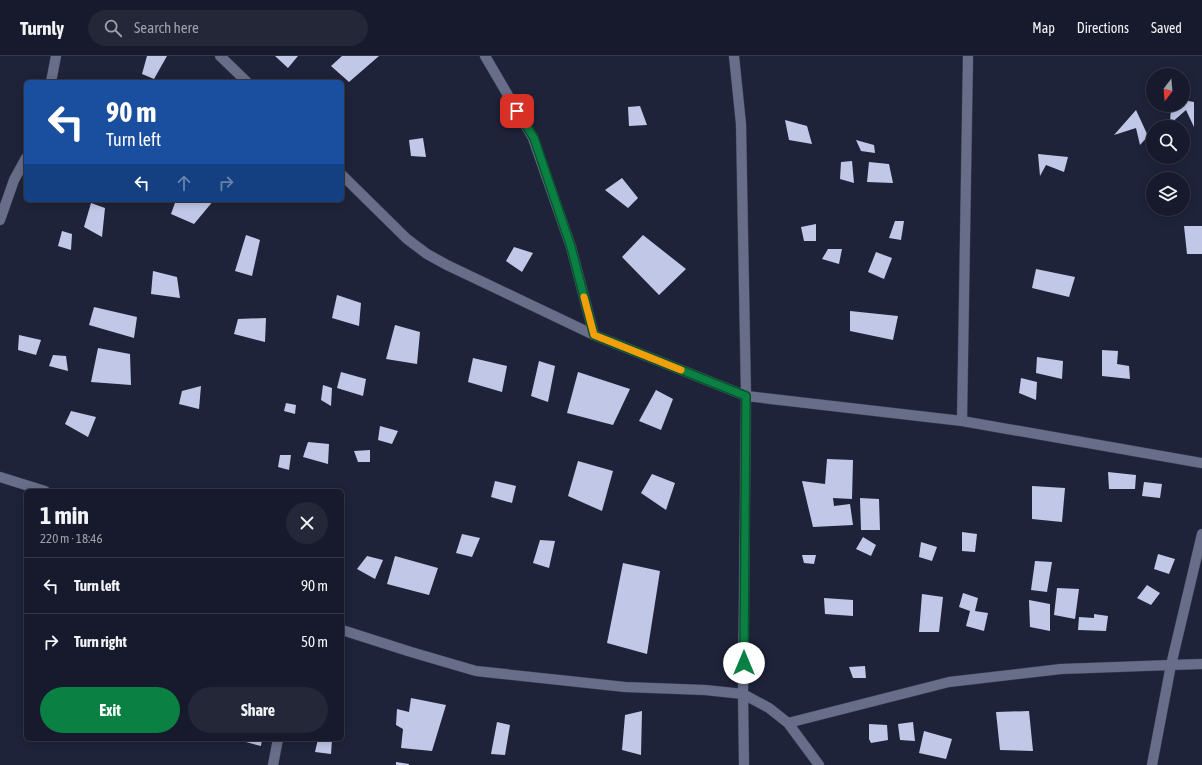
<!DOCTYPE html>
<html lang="en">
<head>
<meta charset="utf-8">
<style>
	:root { --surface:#171a2c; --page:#242738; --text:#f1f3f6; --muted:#9ea1a9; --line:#363848; --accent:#0b8043 }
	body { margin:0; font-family:"Asap Condensed",sans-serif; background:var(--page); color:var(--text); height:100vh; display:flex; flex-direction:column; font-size:15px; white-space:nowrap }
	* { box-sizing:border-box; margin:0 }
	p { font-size:13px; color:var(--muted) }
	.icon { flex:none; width:22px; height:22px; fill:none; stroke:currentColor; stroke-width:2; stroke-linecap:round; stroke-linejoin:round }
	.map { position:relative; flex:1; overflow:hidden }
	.side { position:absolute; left:24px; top:433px; width:320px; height:252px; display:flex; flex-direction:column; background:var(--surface); border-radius:6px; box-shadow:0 2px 10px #0003,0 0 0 1px var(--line) }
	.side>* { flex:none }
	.banner { position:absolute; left:24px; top:24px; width:320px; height:122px; border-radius:6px; box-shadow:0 2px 10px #0003,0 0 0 1px var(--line); background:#1a4fa0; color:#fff; overflow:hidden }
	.needle { width:26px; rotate:196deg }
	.buttons { position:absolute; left:1146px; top:12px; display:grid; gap:8px }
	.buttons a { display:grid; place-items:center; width:44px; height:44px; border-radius:50%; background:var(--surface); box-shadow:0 2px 10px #0003,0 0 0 1px var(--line); font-size:20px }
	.pin { position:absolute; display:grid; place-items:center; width:34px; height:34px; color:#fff; margin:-17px; border-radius:8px; box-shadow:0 2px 6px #0006 }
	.me { position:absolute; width:44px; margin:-22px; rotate:0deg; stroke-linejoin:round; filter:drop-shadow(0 0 3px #0008) }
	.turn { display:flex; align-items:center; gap:14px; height:84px; padding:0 16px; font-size:18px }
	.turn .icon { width:52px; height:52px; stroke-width:2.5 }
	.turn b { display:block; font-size:28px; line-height:34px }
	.lanes { display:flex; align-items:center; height:38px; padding:0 16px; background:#0003; justify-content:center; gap:20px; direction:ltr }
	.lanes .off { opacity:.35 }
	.round { display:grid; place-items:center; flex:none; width:42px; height:42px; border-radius:21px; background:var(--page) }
	.summary { display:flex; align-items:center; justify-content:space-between; height:68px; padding:0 16px }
	h1 { font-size:24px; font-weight:700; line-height:30px }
	.primary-button { display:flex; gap:8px; margin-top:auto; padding:8px 16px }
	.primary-button a { flex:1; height:46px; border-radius:24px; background:var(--accent); color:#fff; font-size:16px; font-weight:700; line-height:46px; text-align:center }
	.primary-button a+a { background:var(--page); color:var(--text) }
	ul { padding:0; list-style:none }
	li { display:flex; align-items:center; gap:12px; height:56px; padding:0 16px; border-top:1px solid var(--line) }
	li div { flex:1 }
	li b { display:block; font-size:15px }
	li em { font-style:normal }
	header { display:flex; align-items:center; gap:24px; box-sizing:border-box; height:56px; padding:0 20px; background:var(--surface); border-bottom:1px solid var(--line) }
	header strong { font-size:19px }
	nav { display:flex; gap:22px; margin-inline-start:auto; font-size:14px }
	.search { width:280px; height:36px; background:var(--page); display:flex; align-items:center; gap:10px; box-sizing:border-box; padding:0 14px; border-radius:22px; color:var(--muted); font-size:15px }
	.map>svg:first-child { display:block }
	.building { fill:#c1c8e7 }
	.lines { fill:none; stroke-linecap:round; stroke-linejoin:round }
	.minor-casing { stroke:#3a3e51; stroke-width:11 }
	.minor { stroke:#686e89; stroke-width:10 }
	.route-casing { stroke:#07532c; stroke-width:10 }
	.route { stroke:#0b8043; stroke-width:7 }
	.slow { stroke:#f59e0b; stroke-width:7 }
</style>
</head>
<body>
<header>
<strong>Turnly</strong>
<div class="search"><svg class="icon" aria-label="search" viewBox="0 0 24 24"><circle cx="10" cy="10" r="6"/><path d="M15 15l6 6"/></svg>Search here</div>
<nav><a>Map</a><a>Directions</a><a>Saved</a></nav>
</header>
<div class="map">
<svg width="1202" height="709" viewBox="0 0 1202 709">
	<rect width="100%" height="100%" fill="#1f233a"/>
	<path class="building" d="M147 0H167L154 23 142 18Z
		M275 0H298L288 12Z
		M342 0H379L349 26 331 10Z
		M1183 44 1194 46V71L1186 54 1170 68 1171 49H1183Z
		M640 50 647 69 629 70 628 51Z
		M1136 54 1148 80 1140 89 1136 72 1114 79Z
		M785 64 807 70 812 88 789 84Z
		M423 82 426 101 411 100 409 84Z
		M856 84 874 89 875 97 861 95Z
		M1038 98 1068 101 1064 116 1046 109 1040 120Z
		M852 105 854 127 840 123 841 106Z
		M869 106 889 108 893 127 867 126Z
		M622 122 638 142 628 152 605 134Z
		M176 144H214L194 168 171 158Z
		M91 147 105 152 102 181 84 171Z
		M895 165H904L901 184 889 182Z
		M816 168V185H804L801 171Z
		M1184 170H1202V198H1187Z
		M62 175 72 178 71 194 58 190Z
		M246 179 260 184 252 220 235 215Z
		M643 179 686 213 659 239 622 201Z
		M514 191 533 197 522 216 506 205Z
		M828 193H842L839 208 822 203Z
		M876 196 892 202 884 223 868 216Z
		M1036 213 1075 221 1069 241 1032 232Z
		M153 215 177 221 180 242 151 238Z
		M337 239 361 247 359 270 332 262Z
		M94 251 137 261 134 282 89 269Z
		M850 255 898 260 893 284 850 275Z
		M266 262 265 286 234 278 238 263Z
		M395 269 420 276 417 308 386 303Z
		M19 279 41 284 36 299 18 294Z
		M98 292 130 298 131 329 91 326Z
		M1102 294 1118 295 1117 308 1129 310 1130 323 1102 320Z
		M53 299 66 300 68 315 49 310Z
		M1037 301 1063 305 1062 323 1036 317Z
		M473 302 507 310 502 336 468 326Z
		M539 305 555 310 548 346 531 340Z
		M341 316 366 323 363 340 337 332Z
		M578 316 630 333 613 369 567 357Z
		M1021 322 1037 326 1036 344 1019 337Z
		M323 329 332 332 331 350 321 344Z
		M201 330 199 353 179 348 182 335Z
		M656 334 673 343 661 374 639 365Z
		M286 347 296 349 295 358 284 355Z
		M71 355 96 361 88 381 65 368Z
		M380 370 398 375 392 388 378 384Z
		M308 386 329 388 328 408 303 401Z
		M370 394V406H358L354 395Z
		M280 399H291L289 414 278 411Z
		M827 403 853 404 852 443 833 442 834 450 850 448 853 469 813 471 802 425 825 428Z
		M578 405 613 415 602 455 568 440Z
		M1108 416 1136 419 1135 433H1109Z
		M652 418 675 427 666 454 641 437Z
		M495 425 516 430 512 447 491 441Z
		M1144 426 1162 428 1160 442 1142 440Z
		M1032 430 1065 432 1062 466 1032 463Z
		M860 442 879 443 880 474H861Z
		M962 476 977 478 975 496 962 495Z
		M462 478 480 482 472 501 456 497Z
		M863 481 876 489 871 500 856 493Z
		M540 484 555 485 549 512 533 507Z
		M921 486 937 491 932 505 919 501Z
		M1158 498 1175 503 1169 518 1154 513Z
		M802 499H816L814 508 804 507Z
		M367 500 383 504 375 523 357 513Z
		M395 500 438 512 429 539 387 528Z
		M1035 505 1052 506 1047 536 1031 534Z
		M623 507 660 515 647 598 607 587Z
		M1147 529 1160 537 1151 549 1137 542Z
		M1057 532 1079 533 1075 563 1054 559Z
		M963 537 978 542 975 555 988 557 984 575 966 570 970 555 959 551Z
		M922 538 943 541 939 576H919Z
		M824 542 853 544V560L825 558Z
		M1029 544 1050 548V575L1030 571Z
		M1094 558 1108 560 1106 575 1078 574 1079 561 1094 562Z
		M865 610 866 622H853L849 611Z
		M411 642 446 649 432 695 401 692 403 673 396 669 397 653 409 656Z
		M642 655 641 699 622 694 625 659Z
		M1029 655 1033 695 1000 694 996 656Z
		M497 666 510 669 505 699 491 698Z
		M913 666 915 685 900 684 898 668Z
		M869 668 887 669 888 684 871 687 869 683Z
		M924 675 952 683 946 703 919 697Z
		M247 683H262L261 690 246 686Z
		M318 683 332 684 331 698 315 696Z
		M396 706 409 708V709H396Z"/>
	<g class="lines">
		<defs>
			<path id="minor" d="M220 0 247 26
				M485 0 533 82 571 191 594 279
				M734 0 741 68 746 340 743 638 744 709
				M51 26 56 0
				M342 119 407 183 427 198 447 209 594 279 746 340 962 365 968 0
				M0 164 14 124 26 102
				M962 365 1202 407
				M0 421 45 435
				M342 574 411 596 476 615 625 631 705 634 743 638 769 652 788 667 819 709
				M788 667 949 626 1061 613 1171 609 1202 478
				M273 709 278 683
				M1152 709 1171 609 1202 608"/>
		</defs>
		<use href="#minor" class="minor-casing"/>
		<use href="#minor" class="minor"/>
	</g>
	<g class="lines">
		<defs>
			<path id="route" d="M517 55 534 82 571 191 594 279 746 340 744 607"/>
		</defs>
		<use href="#route" class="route-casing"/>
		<use href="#route" class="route"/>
		<path class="slow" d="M584 241 594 279 681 314"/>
	</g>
</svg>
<div class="buttons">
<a><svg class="needle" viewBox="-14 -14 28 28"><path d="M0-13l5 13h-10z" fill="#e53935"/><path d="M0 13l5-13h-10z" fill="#9ea1a9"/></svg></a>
<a><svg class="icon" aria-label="search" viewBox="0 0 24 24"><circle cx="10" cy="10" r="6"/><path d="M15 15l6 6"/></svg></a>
<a><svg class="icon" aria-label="layers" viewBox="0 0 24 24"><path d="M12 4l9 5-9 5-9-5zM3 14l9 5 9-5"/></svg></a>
</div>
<div class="pin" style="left:517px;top:55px;background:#d93025"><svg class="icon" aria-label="arrive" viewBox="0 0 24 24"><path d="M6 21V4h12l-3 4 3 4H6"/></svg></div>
<svg class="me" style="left:744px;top:607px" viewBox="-20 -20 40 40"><circle r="19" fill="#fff"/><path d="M0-13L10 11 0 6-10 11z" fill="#0b8043"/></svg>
<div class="banner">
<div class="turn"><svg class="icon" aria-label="left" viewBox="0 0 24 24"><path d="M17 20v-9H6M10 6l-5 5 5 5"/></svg><div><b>90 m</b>Turn left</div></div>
<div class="lanes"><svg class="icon" aria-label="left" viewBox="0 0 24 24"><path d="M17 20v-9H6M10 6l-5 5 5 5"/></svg><svg class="icon off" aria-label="ahead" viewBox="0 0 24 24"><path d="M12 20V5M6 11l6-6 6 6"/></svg><svg class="icon off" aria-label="right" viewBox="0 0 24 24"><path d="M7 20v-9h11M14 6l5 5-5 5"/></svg></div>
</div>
<section class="side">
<div class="summary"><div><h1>1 min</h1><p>220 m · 18:46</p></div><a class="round"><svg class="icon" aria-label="close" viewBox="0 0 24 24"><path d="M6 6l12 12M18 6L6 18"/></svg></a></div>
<ul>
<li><svg class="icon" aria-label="left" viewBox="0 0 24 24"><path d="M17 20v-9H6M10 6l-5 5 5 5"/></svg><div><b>Turn left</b></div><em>90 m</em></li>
<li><svg class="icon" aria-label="right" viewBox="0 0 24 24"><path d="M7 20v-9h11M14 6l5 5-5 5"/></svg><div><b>Turn right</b></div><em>50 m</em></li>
</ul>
<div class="primary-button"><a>Exit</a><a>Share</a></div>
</section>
</div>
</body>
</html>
